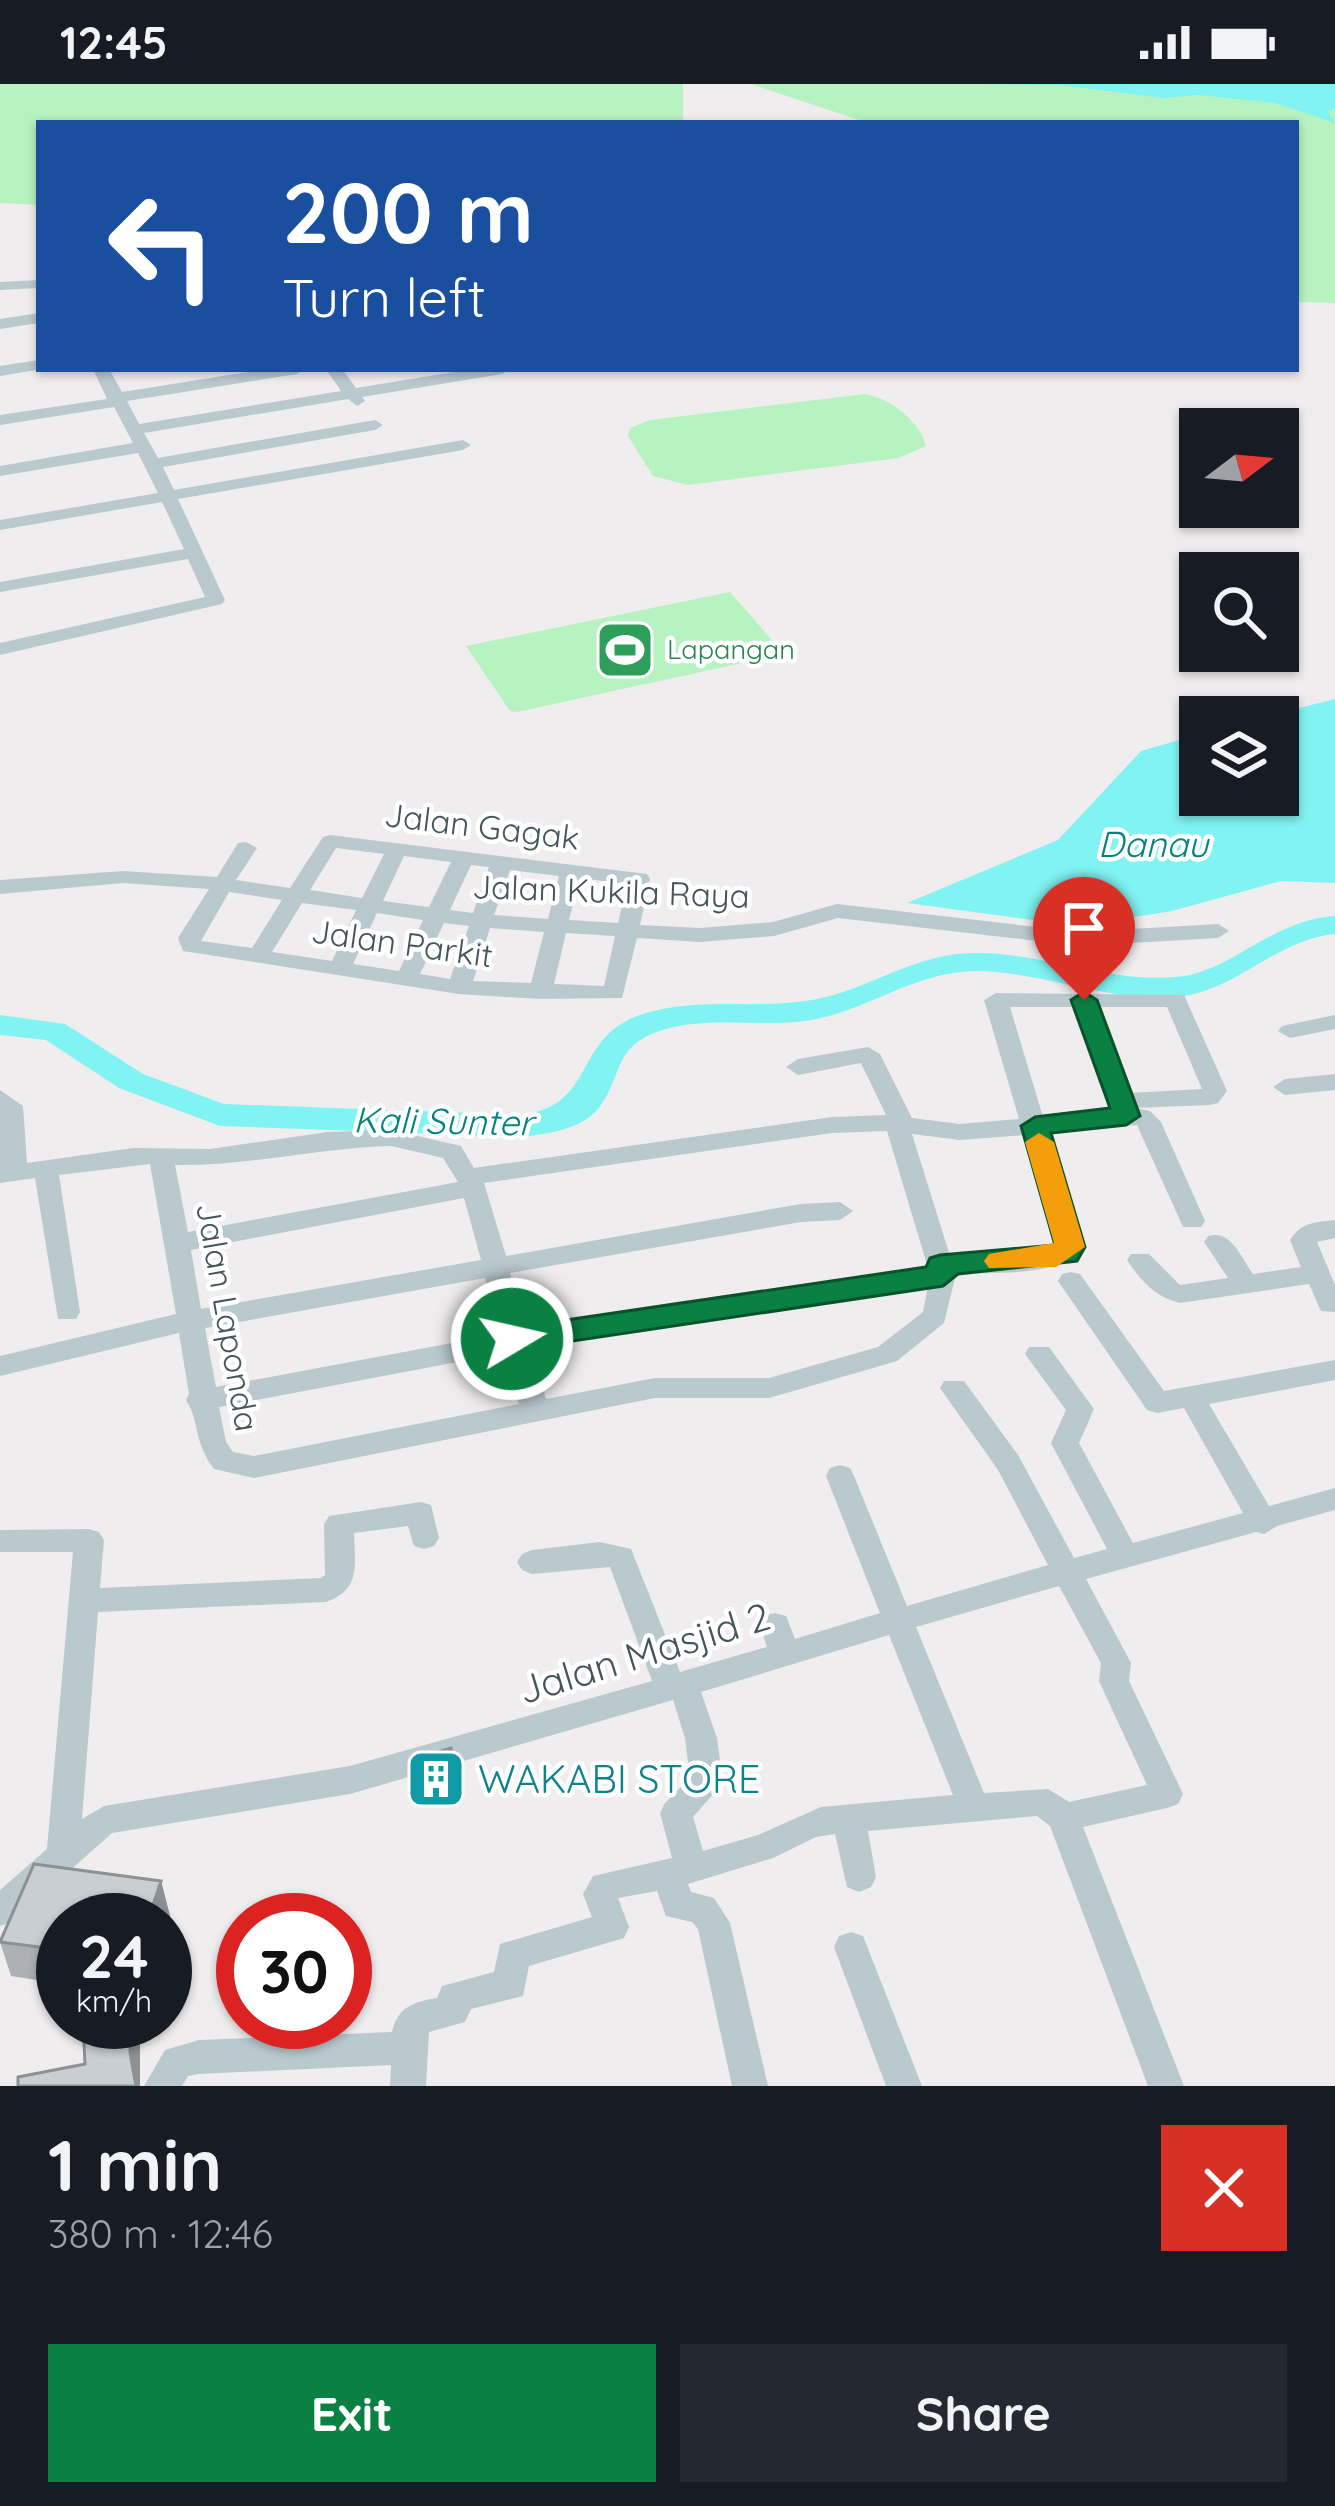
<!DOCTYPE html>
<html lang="en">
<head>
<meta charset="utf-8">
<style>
	:root { --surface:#171b24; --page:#242831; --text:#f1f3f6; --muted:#9ea1a6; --accent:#0b8043 }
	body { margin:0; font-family:Quicksand,sans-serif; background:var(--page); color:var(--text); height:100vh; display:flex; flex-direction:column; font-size:45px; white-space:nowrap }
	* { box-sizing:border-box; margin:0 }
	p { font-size:39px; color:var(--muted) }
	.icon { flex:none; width:66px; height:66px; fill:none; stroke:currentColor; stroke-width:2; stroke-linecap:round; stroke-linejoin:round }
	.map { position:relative; height:2002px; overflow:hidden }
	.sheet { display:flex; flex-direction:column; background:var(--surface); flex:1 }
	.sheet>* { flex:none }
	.banner { position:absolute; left:36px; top:36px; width:1263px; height:252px; border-radius:0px; box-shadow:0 3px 9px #0004; background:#1a4fa0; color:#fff; overflow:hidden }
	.needle { width:78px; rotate:74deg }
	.controls { position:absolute; left:1179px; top:324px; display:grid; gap:24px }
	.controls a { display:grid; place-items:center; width:120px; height:120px; border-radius:0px; background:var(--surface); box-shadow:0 3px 9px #0004; font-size:60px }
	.speed { position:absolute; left:36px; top:1809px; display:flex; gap:24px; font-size:60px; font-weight:700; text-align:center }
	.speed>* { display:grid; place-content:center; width:156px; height:156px; border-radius:50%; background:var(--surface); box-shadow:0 3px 9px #0004; line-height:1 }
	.speed small { font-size:30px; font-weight:400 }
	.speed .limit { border:18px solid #d22; background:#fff; color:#111 }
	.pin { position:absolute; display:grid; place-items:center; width:102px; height:102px; color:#fff; margin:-123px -51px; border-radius:50% 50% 50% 0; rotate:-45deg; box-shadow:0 0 12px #0007 }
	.pin .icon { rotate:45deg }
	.me { position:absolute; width:132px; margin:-66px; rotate:81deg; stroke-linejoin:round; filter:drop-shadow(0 0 9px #0008) }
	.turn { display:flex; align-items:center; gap:42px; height:252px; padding:0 48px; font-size:54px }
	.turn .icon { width:156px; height:156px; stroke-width:2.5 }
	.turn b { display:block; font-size:84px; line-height:102px }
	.round { display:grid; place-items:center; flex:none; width:126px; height:126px; border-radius:0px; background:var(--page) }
	.headline { display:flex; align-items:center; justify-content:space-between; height:204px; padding:0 48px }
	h1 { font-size:72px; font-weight:700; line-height:90px }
	.cta { display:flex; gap:24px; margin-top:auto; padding:24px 48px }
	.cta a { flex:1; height:138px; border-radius:0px; background:var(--accent); color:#fff; font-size:48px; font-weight:700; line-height:138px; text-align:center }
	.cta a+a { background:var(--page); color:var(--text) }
	.status { display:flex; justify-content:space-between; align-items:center; height:84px; padding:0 60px; background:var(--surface); direction:ltr }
	.status svg { height:33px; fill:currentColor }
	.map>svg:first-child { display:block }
	.green { fill:#b7f2c1 }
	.water { fill:#80f3f2 }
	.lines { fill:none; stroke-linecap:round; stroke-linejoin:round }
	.river { fill:#80f3f2; fill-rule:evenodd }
	.minor { fill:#bac9ce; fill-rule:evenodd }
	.wall { fill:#adb1b5 }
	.shaded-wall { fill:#8d9094 }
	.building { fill:#c9ced3; stroke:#8d9094; stroke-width:3 }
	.route { fill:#0b8043; stroke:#07532c; stroke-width:3 }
	.slow { fill:#f59e0b }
	.labels { text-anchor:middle; stroke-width:9; stroke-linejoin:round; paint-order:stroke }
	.far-leisure-label { font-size:27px; fill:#27864d; stroke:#fff; text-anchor:start }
	.street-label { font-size:33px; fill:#44565c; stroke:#fff }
	.water-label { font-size:36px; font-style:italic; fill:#068281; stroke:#fff }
	.near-street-label { font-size:39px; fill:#44565c; stroke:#fff }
	.near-culture-label { font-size:39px; fill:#0d838f; stroke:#fff; text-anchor:start }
</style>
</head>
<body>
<div class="status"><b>12:45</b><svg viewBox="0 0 49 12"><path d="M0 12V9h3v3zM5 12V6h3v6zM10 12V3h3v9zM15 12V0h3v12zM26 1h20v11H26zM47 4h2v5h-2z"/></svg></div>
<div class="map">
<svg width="1335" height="2002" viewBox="0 0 1335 2002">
	<rect width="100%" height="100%" fill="#f0edee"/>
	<path class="green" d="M0 0H683V39H39V121L0 119Z
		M751 0H1335V219L1296 218V39H868Z
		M865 310C891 315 919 336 926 362L898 374 688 401 653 392 628 352 630 344 650 336Z
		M730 508 784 570 517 628 510 627 466 562Z"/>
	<path class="water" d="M971 0H1335V24L1328 28 1335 39 1275 19 1199 11 1162 14 1061 1Z
		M1335 615V799L1281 797 1172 827 1078 842 907 819 1058 756 1141 667 1200 650V711H1278V633H1263Z"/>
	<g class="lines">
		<path class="river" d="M1335 832V850C1276 855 1236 908 1176 913 1108 918 1044 888 977 887 916 887 869 926 811 936 764 944 712 932 666 945 611 960 624 993 598 1025 580 1046 549 1049 523 1053L220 1042 119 1004 46 956 0 951V931L65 940 143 990 224 1020 523 1031C597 1020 573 954 640 931 696 912 755 926 812 916 870 906 915 868 977 869 1044 869 1109 899 1176 893 1231 889 1268 837 1335 832Z"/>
		<path class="minor" d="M39 196V204L0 206V198Z
			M39 229V239L0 245V235Z
			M39 276 42 285 0 292V282Z
			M93 285H109L122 308 267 285H305L297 290 127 317 139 340 341 307 326 285H342L356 304 473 285H510L502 290 362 313 365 317 357 322 348 315 144 349 158 374 375 336 383 341 375 346 163 383 174 406 463 356 471 361 463 366 178 415 225 516 222 520 0 571V559L205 513 188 475 0 508V498L184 465 162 418 0 446V436L158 409 138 369 0 392V382L133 359 114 323 0 341V331L107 315Z
			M330 751 647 790 650 795 640 841 700 844 773 838 837 820 1080 848 1218 840 1229 847 1218 854 1080 862 838 834 774 852 700 858 637 854 622 914 540 915 459 910 183 867 178 854 209 805 123 799 0 810V796L123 787 217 793 238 759 246 758 257 764 236 796 290 804 323 753ZM336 764 384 770 362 814 310 806ZM404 772 451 778 429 823 383 817ZM471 781 489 783 473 829 450 826ZM510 786 559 792 548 835 494 831ZM580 794 627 800 618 839 569 836ZM229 808 282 816 252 864 201 857ZM302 819 356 826 332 877 272 868ZM377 829 423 836 399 887 353 880ZM444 839 469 842 450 895 420 890ZM490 844 544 848 531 899 473 897ZM566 849 615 852 604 902 554 900Z
			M996 909 1184 911 1227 1007 1218 1019 1209 1021 1135 1024 1150 1027 1161 1038 1205 1137 1201 1143H1183L1137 1041 1048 1049 1083 1163C1058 1195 993 1187 956 1190L944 1239 897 1277 887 1280 769 1314H655L254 1394 214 1385C193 1357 200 1338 186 1316L189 1310 179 1249 0 1292V1272L176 1230 150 1080 59 1091 80 1228 76 1235H58L35 1094 0 1099V1006L23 1022 27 1079 133 1064 210 1065 328 1048 391 1046 461 1062 474 1084 832 1033 886 1031 861 979 798 991 786 983 798 975 868 963 880 970 912 1034 960 1040 1019 1035 984 916ZM1010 923H1075L1112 1027 1043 1033ZM1098 923H1167L1202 1005 1129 1009ZM887 1047 928 1184 670 1219 526 1245 510 1189 801 1138 840 1136 853 1127 840 1118 801 1120 506 1172 484 1099 832 1049ZM912 1050 960 1056 1024 1051 1056 1160 1050 1164 950 1172ZM391 1062 443 1074 458 1098 188 1148 175 1081C247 1082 319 1064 391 1062ZM464 1114 481 1176 201 1225 191 1166ZM485 1194 500 1250 216 1303 205 1244ZM928 1202 923 1228 878 1263 769 1294H655L546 1315 531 1264 670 1237ZM505 1269 519 1320 254 1372 233 1368 226 1358 219 1323Z
			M1335 931V945L1290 954 1278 947 1282 942Z
			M1335 990V1006L1285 1011 1273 1003 1285 995Z
			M1335 1136V1154L1317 1158 1335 1201V1228L1321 1227 1309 1200 1180 1219C1155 1213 1141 1197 1127 1176L1131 1170H1149L1180 1201 1228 1194 1204 1158 1208 1152C1231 1145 1241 1173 1253 1190L1301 1183 1290 1156C1301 1138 1316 1138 1335 1136Z
			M1071 1188 1080 1190 1164 1307 1335 1276V1296L1209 1320 1269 1422 1335 1404V1426L1277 1442 1264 1450 1256 1448 1086 1495 1131 1579 1129 1597 1183 1710 1178 1720 1167 1724 1083 1743 1184 2002H1148L1050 1742 1037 1732 868 1747 876 1793 871 1803 859 1808 847 1803 835 1750 816 1753 773 1774 688 1800 691 1808 714 1814 730 1839 768 2002H732L698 1845 692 1838 666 1832 657 1807 618 1814 629 1843 624 1854 529 1882 523 1912 471 1925 465 1938 429 1948 426 2002H390L391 1981 199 1990 188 1992 182 2002H144L165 1966 199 1956 392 1948C398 1923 413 1918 437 1914L442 1902 494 1888 500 1860 592 1833 583 1810 593 1792 672 1774 660 1729 665 1719 690 1694 685 1654 673 1616 350 1710 112 1749 12 1838 0 1842V1806L47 1765 73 1468H0V1446L89 1445 99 1448 104 1456 100 1504 321 1494 325 1491 324 1440 329 1432 421 1418 431 1421 439 1454 434 1462 424 1465 414 1462 408 1442 354 1449C355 1481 361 1506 326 1518L98 1528 82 1735 104 1722 350 1682 652 1597 610 1483 532 1490 522 1486 517 1478 522 1470 532 1466 600 1458 631 1465 680 1588 767 1563 760 1541 764 1532 775 1529 786 1532 795 1555 880 1529 826 1392 830 1384 840 1381 850 1384 854 1392 907 1522 1048 1481 998 1386 940 1304 944 1297H964L1018 1371 1074 1474 1107 1465 1051 1359 1066 1326 1025 1270 1029 1263H1049L1094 1325 1079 1359 1133 1459 1243 1429 1184 1324 1157 1329 1147 1326 1058 1197 1062 1190ZM1059 1502 1101 1579 1099 1597 1147 1701 1069 1718 1048 1705 984 1709 916 1543ZM889 1551 953 1711 821 1723 758 1751 703 1767 693 1733 723 1699 717 1654 701 1608Z
			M851 1848 863 1852 922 2002H886L834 1863 839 1852Z"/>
	</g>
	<path class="wall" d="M161 1797 170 1832 165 1846V1836H63V1900L11 1892 0 1858Z"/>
	<path class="shaded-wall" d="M455 1688 457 1708 422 1715 419 1695Z
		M161 1797 170 1832 165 1846V1836H148Z
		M130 1938H140V2002H136L130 1969Z"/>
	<path class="building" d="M451 1664 455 1688 419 1695 416 1675Z
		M34 1780 161 1797 148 1836H63V1866L0 1858Z
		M83 1938H130V1969L136 2002H18V1993L85 1980Z"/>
	<path class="route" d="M1084 908 1097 916 1140 1032 1126 1041 1051 1049 1085 1163 1077 1177 958 1190 943 1202 512 1266 502 1263 497 1255 512 1244 926 1183 930 1174 940 1171 1055 1161 1021 1042 1035 1033 1110 1024 1071 916Z"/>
	<path class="slow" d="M1039 1049 1054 1058 1085 1163 1056 1183 989 1184 984 1177 989 1170 1054 1159 1025 1058Z"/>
	<defs>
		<symbol id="stadium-square" viewBox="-11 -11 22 22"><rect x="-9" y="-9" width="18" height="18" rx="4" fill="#2e9e5b" stroke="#fff"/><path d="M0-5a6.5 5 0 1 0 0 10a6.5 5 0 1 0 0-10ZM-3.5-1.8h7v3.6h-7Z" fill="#fff"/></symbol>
		<symbol id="building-square" viewBox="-11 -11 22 22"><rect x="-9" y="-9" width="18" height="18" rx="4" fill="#0f9aa8" stroke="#fff"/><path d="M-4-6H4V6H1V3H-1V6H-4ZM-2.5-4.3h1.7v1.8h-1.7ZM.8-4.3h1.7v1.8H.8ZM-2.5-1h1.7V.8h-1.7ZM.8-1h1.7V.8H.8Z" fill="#fff"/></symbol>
	</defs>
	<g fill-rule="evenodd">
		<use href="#stadium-square" x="592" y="533" width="66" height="66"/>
		<use href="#building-square" x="403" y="1662" width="66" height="66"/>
	</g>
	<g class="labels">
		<g class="far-leisure-label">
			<text x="667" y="575">Lapangan</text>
		</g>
		<g class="street-label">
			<text transform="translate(482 742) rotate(7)" y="12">Jalan Gagak</text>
			<text transform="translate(611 807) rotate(2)" y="12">Jalan Kukila Raya</text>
			<text transform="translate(402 859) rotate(8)" y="12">Jalan Parkit</text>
			<text transform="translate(228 1233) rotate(80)" y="12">Jalan Laponda</text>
		</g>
		<g class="water-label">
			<text x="1153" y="773">Danau</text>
			<text transform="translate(443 1037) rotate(1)" y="13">Kali Sunter</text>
		</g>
		<g class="near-street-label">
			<text transform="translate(644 1569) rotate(-17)" y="14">Jalan Masjid 2</text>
		</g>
		<g class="near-culture-label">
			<text x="478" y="1709">WAKABI STORE</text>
		</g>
	</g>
</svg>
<div class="controls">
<a><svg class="needle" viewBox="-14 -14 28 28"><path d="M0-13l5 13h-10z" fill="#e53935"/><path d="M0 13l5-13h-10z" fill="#9ea1a6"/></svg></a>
<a><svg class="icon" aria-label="search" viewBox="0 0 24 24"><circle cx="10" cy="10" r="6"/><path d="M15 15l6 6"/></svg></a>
<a><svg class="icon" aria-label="layers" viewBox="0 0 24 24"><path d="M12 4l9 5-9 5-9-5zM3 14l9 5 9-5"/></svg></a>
</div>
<div class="speed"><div>24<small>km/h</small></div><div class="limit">30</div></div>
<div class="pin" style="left:1084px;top:916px;background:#d93025"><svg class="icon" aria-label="arrive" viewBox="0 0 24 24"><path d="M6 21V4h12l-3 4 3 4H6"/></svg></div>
<svg class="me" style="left:512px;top:1255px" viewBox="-20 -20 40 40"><circle r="17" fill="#0b8043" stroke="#fff" stroke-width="3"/><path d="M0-11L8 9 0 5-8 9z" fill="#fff"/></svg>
<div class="banner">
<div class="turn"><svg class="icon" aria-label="left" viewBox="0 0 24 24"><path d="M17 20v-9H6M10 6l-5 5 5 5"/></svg><div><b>200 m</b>Turn left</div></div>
</div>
</div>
<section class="sheet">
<div class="headline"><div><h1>1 min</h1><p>380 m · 12:46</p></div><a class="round" style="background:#d93025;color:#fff"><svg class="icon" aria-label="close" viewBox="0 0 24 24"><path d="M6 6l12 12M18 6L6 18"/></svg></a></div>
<div class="cta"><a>Exit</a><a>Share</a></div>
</section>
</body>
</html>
